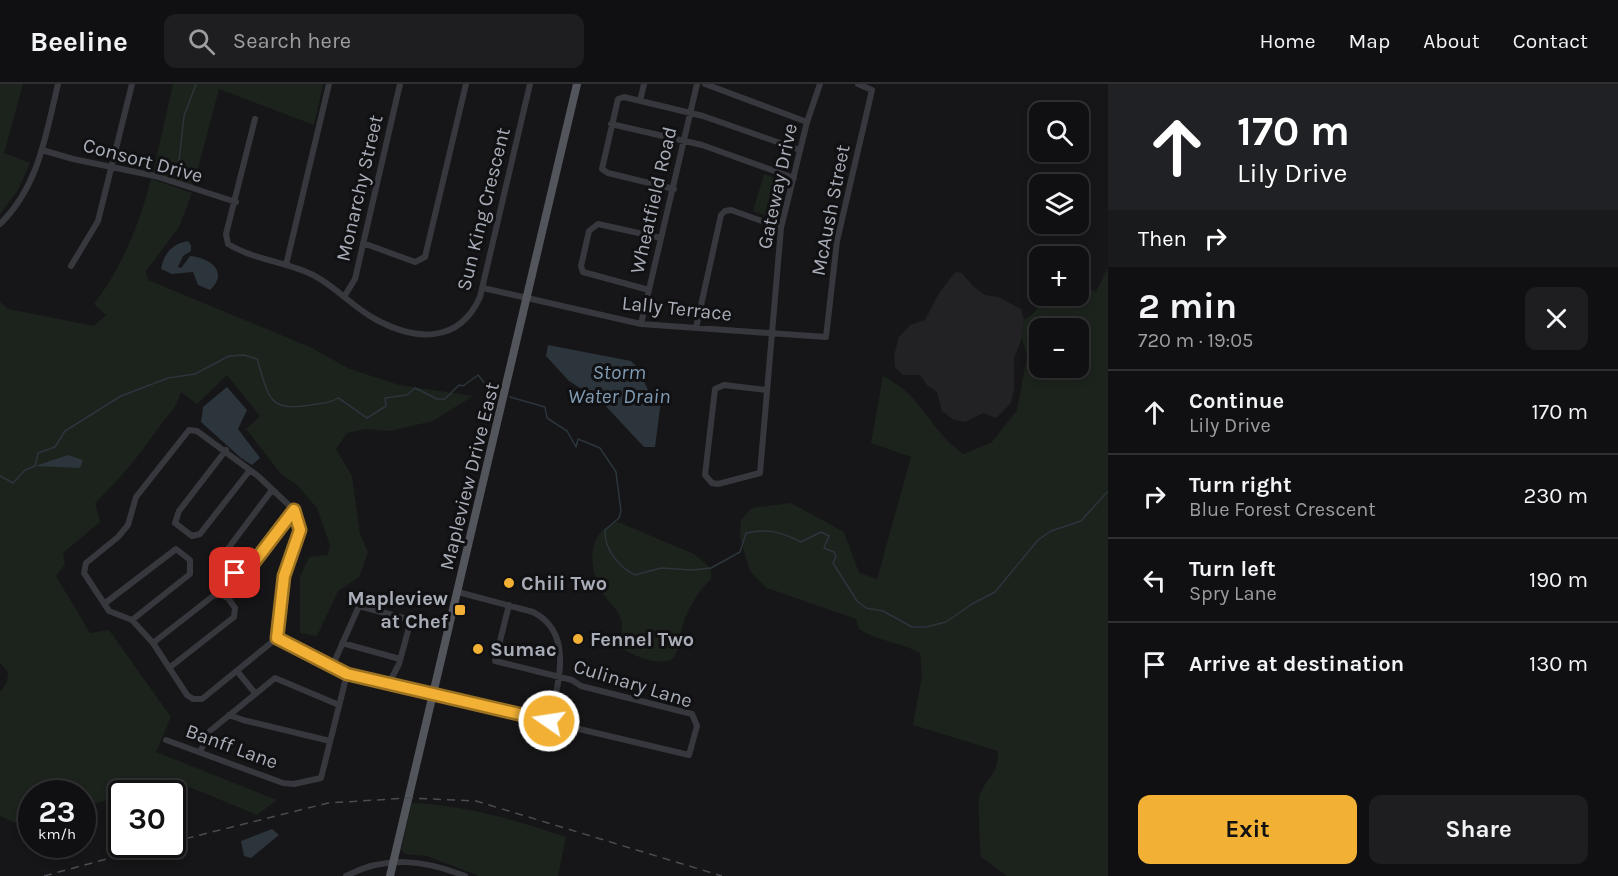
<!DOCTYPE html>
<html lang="en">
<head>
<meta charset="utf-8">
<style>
	:root { --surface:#101012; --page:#1e1e20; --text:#f1f3f6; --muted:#9c9d9f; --line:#303032; --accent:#f2b134 }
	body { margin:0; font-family:Karla,sans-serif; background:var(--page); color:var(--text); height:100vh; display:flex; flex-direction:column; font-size:22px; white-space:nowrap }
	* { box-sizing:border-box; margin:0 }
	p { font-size:20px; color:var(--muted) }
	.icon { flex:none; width:33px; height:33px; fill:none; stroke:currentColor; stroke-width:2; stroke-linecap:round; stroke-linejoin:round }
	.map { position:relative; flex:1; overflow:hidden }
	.panel { display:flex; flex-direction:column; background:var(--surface); width:510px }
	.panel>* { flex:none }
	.top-card { background:#202124; color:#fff; overflow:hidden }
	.controls { position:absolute; left:1029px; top:18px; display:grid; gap:12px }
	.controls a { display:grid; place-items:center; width:60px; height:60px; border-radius:12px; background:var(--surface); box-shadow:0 3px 9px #0003,0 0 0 2px var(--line); font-size:30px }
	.speed { position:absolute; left:18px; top:696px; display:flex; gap:12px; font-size:30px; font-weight:700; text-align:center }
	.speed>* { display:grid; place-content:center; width:78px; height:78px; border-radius:50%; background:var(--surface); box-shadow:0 3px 9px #0003,0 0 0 2px var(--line); line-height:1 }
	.speed small { font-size:15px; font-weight:400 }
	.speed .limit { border:3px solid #111; border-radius:9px; background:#fff; color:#111 }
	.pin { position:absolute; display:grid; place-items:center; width:51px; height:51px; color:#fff; margin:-26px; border-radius:12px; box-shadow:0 3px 9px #0006 }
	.me { position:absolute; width:66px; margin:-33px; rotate:283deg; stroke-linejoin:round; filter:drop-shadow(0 0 4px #0008) }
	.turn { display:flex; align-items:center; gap:21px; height:126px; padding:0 30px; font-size:27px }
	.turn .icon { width:78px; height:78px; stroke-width:2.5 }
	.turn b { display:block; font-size:42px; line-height:51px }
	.then { display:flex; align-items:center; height:57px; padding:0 30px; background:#0003; gap:12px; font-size:22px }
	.round { display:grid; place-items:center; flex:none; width:63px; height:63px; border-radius:12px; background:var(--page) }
	.headline { display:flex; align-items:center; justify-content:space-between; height:102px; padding:0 30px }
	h1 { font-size:36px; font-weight:700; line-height:45px }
	.button { display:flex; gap:12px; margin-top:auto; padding:12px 30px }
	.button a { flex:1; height:69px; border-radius:12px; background:var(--accent); color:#111; font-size:24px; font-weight:700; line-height:69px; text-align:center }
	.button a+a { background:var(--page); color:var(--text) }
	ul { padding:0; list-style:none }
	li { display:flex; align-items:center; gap:18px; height:84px; padding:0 30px; border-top:2px solid var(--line) }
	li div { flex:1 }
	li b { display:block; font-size:22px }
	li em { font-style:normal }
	header { display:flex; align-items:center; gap:36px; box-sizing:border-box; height:84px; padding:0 30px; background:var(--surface); border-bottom:2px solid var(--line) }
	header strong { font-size:28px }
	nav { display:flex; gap:33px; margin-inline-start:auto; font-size:21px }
	.search { width:420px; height:54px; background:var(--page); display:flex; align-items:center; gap:15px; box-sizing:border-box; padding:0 21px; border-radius:12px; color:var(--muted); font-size:22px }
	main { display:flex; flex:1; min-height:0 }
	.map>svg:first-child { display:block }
	.built { fill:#222225 }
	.green { fill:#1c231d; fill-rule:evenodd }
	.water { fill:#2c353c }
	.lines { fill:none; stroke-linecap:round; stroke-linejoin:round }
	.stream { stroke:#2c353c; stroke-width:1.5 }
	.minor { stroke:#37383d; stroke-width:6 }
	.major { stroke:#53555c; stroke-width:8 }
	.rail { stroke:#4a4c52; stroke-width:1.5; stroke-dasharray:8 6; stroke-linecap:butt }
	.route-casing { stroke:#9d7322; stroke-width:15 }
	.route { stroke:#f2b134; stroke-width:10 }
	.poi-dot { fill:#f2b134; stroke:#111113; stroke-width:2 }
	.labels { text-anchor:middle; stroke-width:6; stroke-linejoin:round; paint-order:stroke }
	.street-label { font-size:20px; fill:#a8adb8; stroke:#111113 }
	.poi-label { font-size:20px; font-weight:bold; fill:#a8adb8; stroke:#111113; text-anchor:start }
	.water-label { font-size:21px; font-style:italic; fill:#7f9bb3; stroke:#111113 }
</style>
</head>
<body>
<header>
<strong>Beeline</strong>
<div class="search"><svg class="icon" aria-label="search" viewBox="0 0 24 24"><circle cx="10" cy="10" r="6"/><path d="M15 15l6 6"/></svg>Search here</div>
<nav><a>Home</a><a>Map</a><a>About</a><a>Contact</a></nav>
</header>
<main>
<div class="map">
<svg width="1108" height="792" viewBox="0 0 1108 792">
	<rect width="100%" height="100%" fill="#161618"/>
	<path class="built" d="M955 188 962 189 973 202 985 211 998 213 1021 225 1024 236 1022 254 1014 274V305L1011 319 996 334 983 329 965 338 954 336 942 327 937 308 927 301 920 291H903L895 283 894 271 899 253 910 241 925 236 938 211Z"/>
	<path class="green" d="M0 0H23L4 69 30 79 18 106 0 130Z
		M173 0H323L314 41 219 5 193 103 153 89Z
		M764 90 787 98 776 135 753 127Z
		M151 95 192 109 179 143 146 187 148 196 310 263 350 285 399 301 473 312 433 337 390 347 365 345 347 349 336 365 352 392 360 450 368 468 359 493 338 507 317 552 300 549V493L309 473 328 471 330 461 317 424 296 400 281 390 246 345 260 332 227 291 197 320 181 308C175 327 170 328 159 343 138 373 121 394 95 419L100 438 63 469 65 480 56 492 90 549 109 546 171 633 156 668 277 716 257 731 165 693 161 703 135 709 122 710 121 713 83 722 82 710H32L31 735 15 739 0 732V608L7 598 8 588 0 579V218L8 225 94 242 106 231 94 220C123 182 139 141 151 95Z
		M1108 183V792H1007L981 773C980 767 978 717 979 713 986 693 999 691 998 667L913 641 922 592 920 569C900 558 877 557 859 545L856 535 767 504 750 487 740 454 741 436 752 424 791 419 844 448 859 489 877 495 911 373 871 359 883 292C925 313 928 346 964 370L992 358 1017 326 1027 273 1022 254 1024 236 1034 229 1045 212H1078L1079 201 1096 208ZM1078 244V284H1040V244Z
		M618 438 694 470 711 484V495C697 509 688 524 682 543 679 553 680 566 673 574 664 584 629 571 621 563 621 555 623 542 621 535 618 525 607 517 602 508 588 483 586 447 618 438Z
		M412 719C466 721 515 736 566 753L558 792H479L427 772 405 770 401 766Z"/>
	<path class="water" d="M188 157 191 161V167L183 172 178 183 181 184 190 172C211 174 229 188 210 206L198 201 193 188 172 190 161 185C164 169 172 160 188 157Z
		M548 261 631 277 637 283 648 306 658 309 661 317 655 363H644L602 318 569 297 546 272Z
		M227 303 247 326 238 345 260 374 252 381 241 374 201 338 203 323Z
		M68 371 83 376 80 384 35 382Z
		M272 745 279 751 251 774 244 772 241 757Z"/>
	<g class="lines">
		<path class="stream" d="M178 86 184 32 196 0
			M510 313 545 323 547 334 567 347 576 363 578 355 600 364 616 388 621 427 619 434 605 446C604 465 619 483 635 491L661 484 692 486 711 484 740 468 746 449C768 444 781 448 801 458L821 448 829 452 824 464 834 468 836 472 833 479 857 517 866 524 883 527 912 543H926L946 538 972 520 995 508 1038 456 1051 447 1081 437 1108 407
			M0 392 13 399 25 386 35 382 38 369 55 363 65 347 121 312 168 294 195 290 229 272 244 271 257 275C269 312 267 329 311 321 321 319 329 320 338 314 348 320 356 327 367 334L386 322 385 314 407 311 415 304 437 315H445L459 301 463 302 478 291 486 301 496 306"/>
		<path class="minor" d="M705 0 807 38
			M640 17 644 0
			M255 35 226 150 228 160C254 176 288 178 315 192 337 204 353 223 375 235 415 257 459 260 480 213L530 0
			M611 40 702 61 794 94
			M42 66 73 75 155 92 236 118
			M674 105 608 89 602 85 618 15 624 13 703 32 800 66
			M0 140C39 102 46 50 58 0
			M363 159 415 178 425 173 466 0
			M286 181 329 0
			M71 182 98 137 132 0
			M483 204 641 240 826 253 837 157 872 6 858 0
			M649 206 583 188 581 182 589 147 598 140 661 154
			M344 213 355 195 400 0
			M641 240 697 0
			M696 244 721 131 725 127 731 126 781 144
			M766 306 724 301 715 305 705 391 712 399 718 400 760 389 781 144 807 38 820 0
			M189 346 197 347 258 392 294 426 298 435 300 445 284 492 277 554 202 615H193L187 611 153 559 132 536 109 527 84 489 86 479 118 453 128 441 136 413Z
			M226 366 179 427 175 439 192 452 200 450 250 386
			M272 406 224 470 222 476C227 484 236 493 246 489L294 426
			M458 508 533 528C575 549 558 602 549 637
			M104 520 176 465 190 476V490L132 536
			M277 554 347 590 689 671 697 642 692 630 581 602 572 596 495 577 509 521
			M153 559 213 512 220 510 228 514 235 524 234 533 169 584
			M342 559 400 575
			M332 583 359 522 411 536 399 580 389 599
			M237 587 255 609
			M229 631 243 636 330 657
			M166 656 283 699 294 700 321 694 347 590
			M200 668 210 647 275 594 339 621
			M346 792C386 771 425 776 465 792"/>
		<path class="major" d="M390 792 577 0"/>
		<path class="rail" d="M172 758 328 719 409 714 476 717 722 792
			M44 792 162 760"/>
	</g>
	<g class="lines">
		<defs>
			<path id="route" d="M235 489H246L294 426 300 446 284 492 277 554 347 590 549 637"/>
		</defs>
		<use href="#route" class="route-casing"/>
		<use href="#route" class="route"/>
	</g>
	<g class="poi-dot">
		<circle cx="509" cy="499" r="6"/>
		<rect x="454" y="520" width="12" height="12" rx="3"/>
		<circle cx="578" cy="555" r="6"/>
		<circle cx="478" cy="565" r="6"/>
	</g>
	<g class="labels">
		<g class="street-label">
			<text transform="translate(143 76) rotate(15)" y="7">Consort Drive</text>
			<text transform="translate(777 102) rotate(-78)" y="7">Gateway Drive</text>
			<text transform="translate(359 104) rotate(-77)" y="7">Monarchy Street</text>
			<text transform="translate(653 116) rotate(-77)" y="7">Wheatfield Road</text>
			<text transform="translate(483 125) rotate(-76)" y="7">Sun King Crescent</text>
			<text transform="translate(830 126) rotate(-79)" y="7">McAush Street</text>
			<text transform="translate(677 224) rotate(6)" y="7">Lally Terrace</text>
			<text transform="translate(469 392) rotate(-76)" y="7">Mapleview Drive East</text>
			<text transform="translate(633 599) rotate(17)" y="7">Culinary Lane</text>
			<text transform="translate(232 662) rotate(20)" y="7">Banff Lane</text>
		</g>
		<g class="poi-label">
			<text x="521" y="506">Chili Two</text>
			<text x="448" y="521" text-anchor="end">Mapleview<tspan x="448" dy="23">at Chef</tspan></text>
			<text x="590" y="562">Fennel Two</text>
			<text x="490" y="572">Sumac</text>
		</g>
		<g class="water-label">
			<text x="619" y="295">Storm<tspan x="619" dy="24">Water Drain</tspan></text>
		</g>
	</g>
</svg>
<div class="controls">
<a><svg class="icon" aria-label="search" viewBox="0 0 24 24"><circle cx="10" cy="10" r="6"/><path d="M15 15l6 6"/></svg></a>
<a><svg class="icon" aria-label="layers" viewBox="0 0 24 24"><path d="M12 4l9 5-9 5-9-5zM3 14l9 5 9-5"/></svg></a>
<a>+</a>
<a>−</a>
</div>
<div class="speed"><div>23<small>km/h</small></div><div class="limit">30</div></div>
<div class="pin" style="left:235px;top:489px;background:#d93025"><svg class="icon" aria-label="arrive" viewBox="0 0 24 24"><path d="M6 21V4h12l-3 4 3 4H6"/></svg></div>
<svg class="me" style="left:549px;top:637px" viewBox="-20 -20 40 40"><circle r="17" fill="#f2b134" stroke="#fff" stroke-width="3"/><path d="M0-11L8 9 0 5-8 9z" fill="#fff"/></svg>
</div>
<section class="panel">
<div class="top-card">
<div class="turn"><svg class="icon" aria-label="ahead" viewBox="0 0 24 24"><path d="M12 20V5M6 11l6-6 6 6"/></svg><div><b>170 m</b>Lily Drive</div></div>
<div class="then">Then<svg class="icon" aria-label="right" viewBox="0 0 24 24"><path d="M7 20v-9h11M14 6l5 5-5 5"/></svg></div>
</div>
<div class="headline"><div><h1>2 min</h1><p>720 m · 19:05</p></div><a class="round"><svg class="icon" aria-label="close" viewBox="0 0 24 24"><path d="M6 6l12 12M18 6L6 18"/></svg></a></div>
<ul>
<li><svg class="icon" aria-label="ahead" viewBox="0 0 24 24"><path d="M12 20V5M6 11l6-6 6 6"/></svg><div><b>Continue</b><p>Lily Drive</p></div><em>170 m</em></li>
<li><svg class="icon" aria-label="right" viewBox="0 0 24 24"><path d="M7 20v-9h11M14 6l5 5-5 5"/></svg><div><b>Turn right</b><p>Blue Forest Crescent</p></div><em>230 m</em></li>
<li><svg class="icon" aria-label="left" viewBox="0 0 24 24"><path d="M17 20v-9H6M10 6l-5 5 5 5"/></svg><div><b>Turn left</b><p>Spry Lane</p></div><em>190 m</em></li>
<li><svg class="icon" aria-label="arrive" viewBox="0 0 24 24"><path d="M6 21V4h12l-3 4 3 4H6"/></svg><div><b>Arrive at destination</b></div><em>130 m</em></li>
</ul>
<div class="button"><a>Exit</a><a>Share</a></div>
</section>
</main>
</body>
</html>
